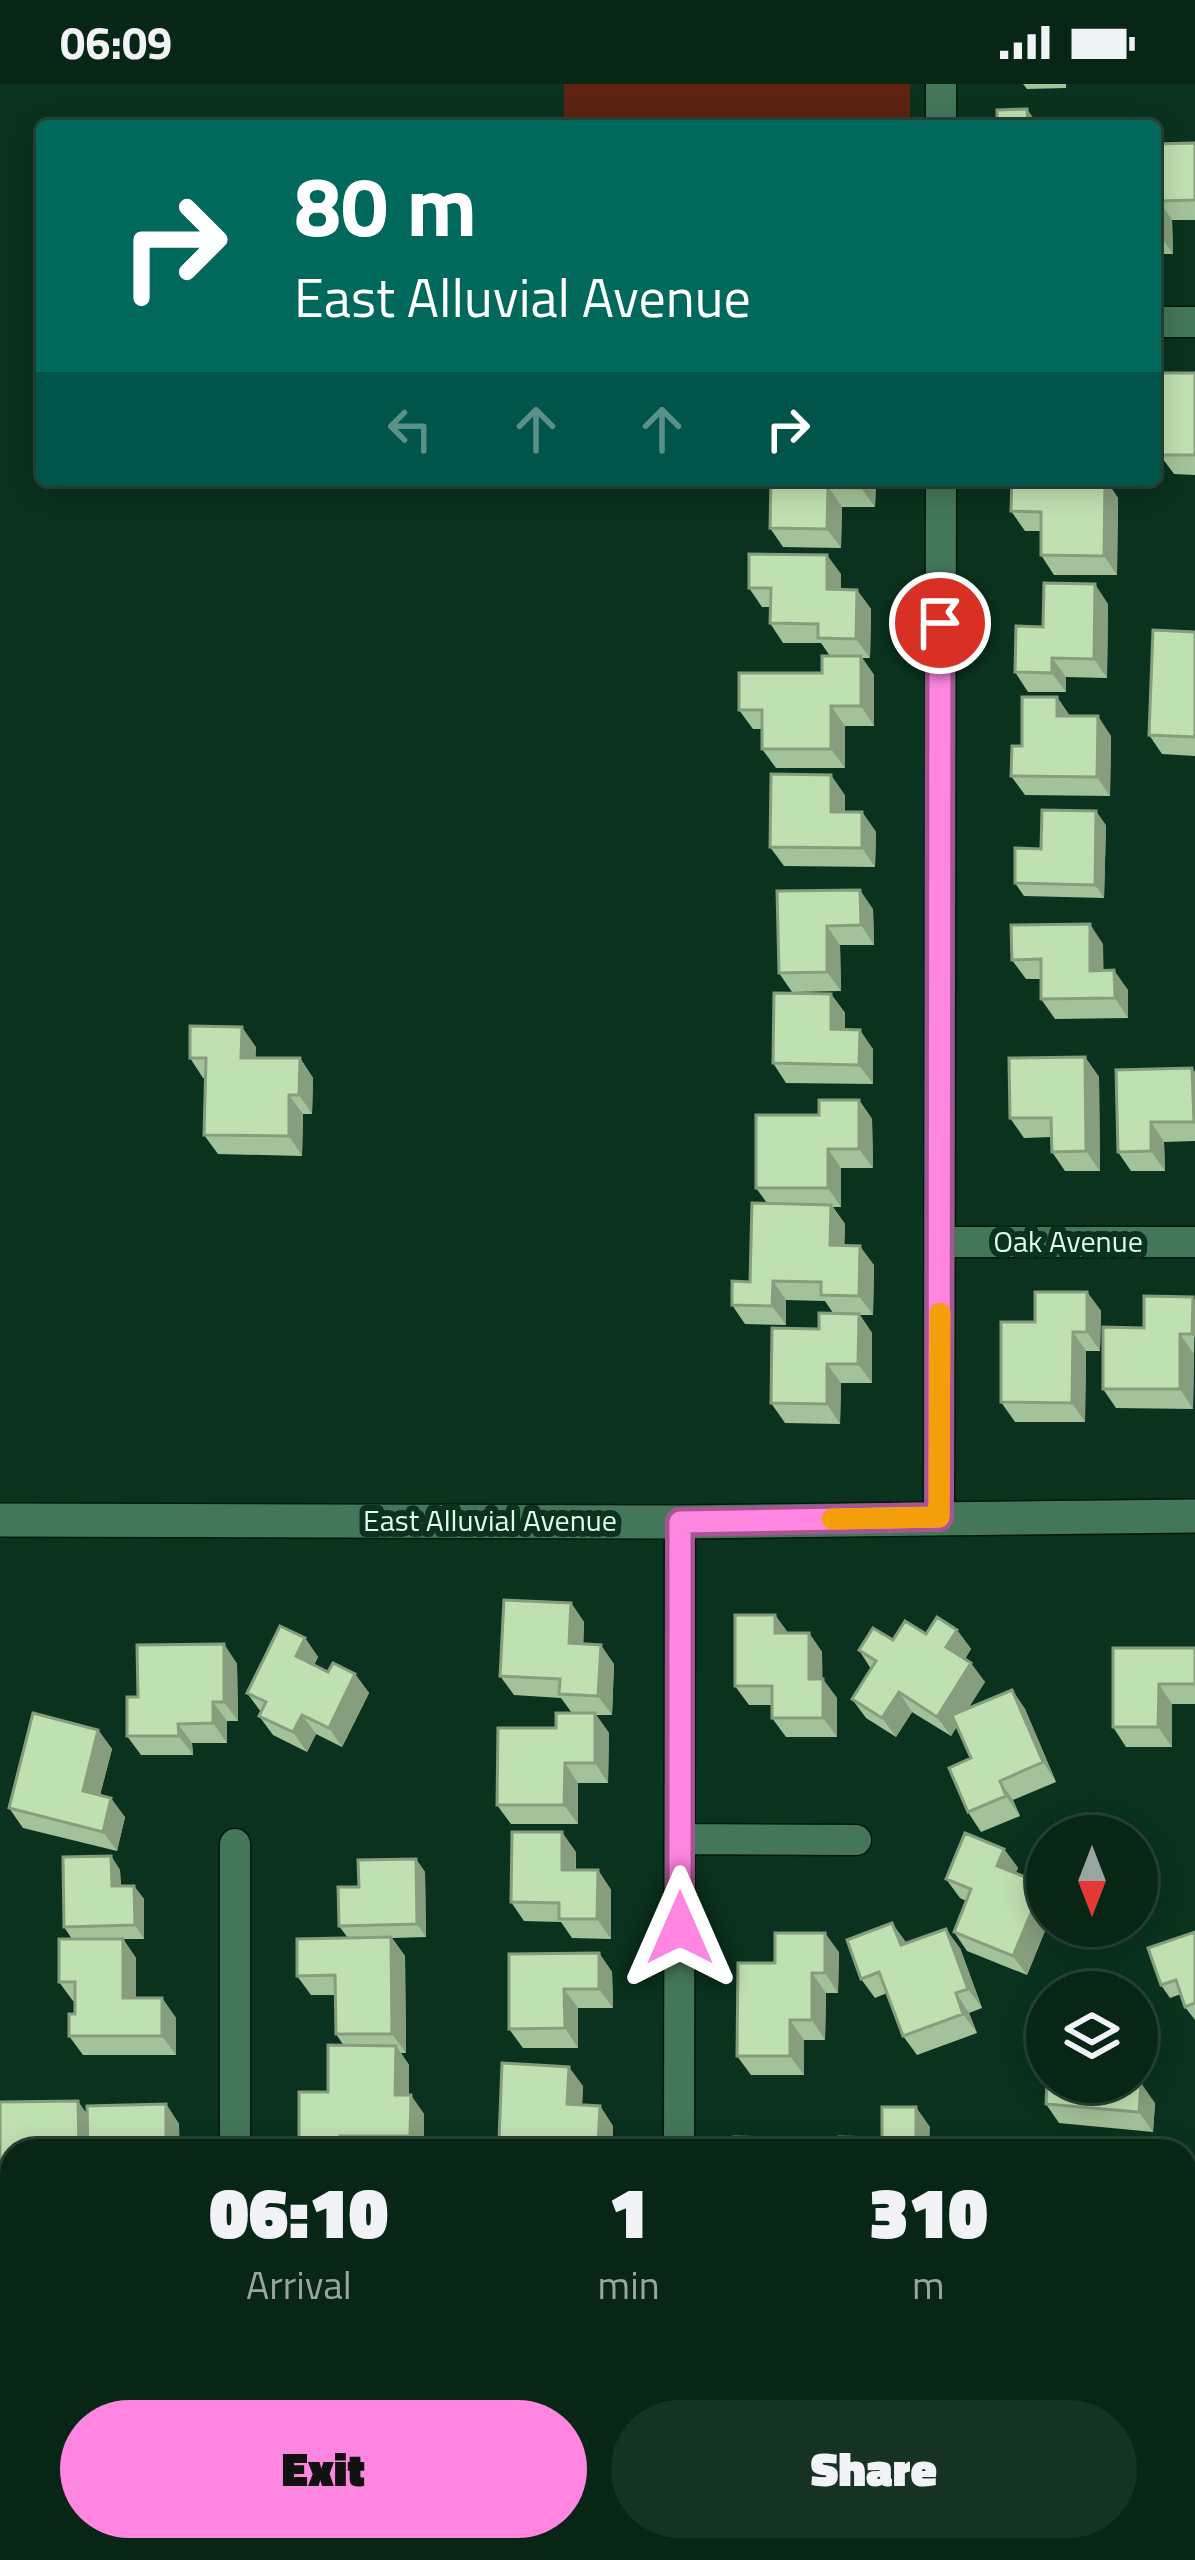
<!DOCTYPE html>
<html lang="en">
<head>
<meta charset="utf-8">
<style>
	:root { --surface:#082616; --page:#163223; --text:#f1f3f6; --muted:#98a5a1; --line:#294335; --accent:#fe85e0 }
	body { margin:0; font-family:"Titillium Web",sans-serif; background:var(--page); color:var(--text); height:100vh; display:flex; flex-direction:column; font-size:45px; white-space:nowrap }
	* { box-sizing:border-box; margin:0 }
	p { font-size:39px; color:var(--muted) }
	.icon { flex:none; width:66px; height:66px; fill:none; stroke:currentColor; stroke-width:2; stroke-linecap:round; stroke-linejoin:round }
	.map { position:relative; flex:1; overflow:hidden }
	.drawer { position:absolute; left:0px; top:2055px; width:1197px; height:423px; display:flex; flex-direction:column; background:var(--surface); border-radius:36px 36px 0 0; box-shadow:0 6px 30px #0003,0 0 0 3px var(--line) }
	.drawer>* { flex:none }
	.banner { position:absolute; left:36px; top:36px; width:1125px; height:366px; border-radius:12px; box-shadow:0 6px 30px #0003,0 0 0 3px var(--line); background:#00695c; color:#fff; overflow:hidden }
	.needle { width:78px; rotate:180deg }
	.buttons { position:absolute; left:1026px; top:1731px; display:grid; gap:24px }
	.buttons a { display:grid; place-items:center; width:132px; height:132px; border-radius:50%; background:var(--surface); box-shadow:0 6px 30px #0003,0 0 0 3px var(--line); font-size:60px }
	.pin { position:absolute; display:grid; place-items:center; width:102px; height:102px; color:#fff; margin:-51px; border:6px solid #fff; border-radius:50%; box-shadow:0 3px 12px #0007 }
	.me { position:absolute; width:132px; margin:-66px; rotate:0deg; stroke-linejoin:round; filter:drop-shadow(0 0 9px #0008) }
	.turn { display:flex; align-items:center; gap:42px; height:252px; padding:0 60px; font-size:54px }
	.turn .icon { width:156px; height:156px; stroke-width:2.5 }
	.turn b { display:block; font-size:84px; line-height:102px }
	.lanes { display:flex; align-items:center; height:114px; padding:0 60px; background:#0003; justify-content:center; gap:60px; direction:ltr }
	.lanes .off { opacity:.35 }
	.eta { display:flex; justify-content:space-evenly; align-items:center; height:204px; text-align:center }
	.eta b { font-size:72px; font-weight:800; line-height:84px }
	.primary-button { display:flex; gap:24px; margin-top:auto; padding:24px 60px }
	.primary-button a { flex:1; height:138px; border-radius:72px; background:var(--accent); color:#111; font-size:48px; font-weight:800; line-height:138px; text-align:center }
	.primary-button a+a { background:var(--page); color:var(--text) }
	.status { display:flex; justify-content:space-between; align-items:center; height:84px; padding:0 60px; background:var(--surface); direction:ltr }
	.status svg { height:33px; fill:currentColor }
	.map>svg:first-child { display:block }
	.green { fill:#5e2311 }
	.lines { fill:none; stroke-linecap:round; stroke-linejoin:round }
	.minor-casing { stroke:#00180b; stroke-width:33 }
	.tertiary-casing { stroke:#00180b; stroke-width:36 }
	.minor { stroke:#447759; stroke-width:30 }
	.tertiary { stroke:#447759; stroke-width:33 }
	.wall { fill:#a4c299 }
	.shaded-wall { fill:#869e7d }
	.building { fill:#bfe1b2; stroke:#869e7d; stroke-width:3 }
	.route-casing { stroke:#a55692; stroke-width:30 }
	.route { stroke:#fe85e0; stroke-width:21 }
	.slow { stroke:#f59e0b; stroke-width:21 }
	.labels { text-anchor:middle; stroke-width:12; stroke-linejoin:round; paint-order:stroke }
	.street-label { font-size:30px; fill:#e0fbea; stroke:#0a321e }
</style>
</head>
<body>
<div class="status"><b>06:09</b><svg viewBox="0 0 49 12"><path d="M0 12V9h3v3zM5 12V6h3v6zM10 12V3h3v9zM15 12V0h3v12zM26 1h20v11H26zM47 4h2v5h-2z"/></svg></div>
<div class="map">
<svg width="1195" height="2476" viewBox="0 0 1195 2476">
	<rect width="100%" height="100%" fill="#0a321e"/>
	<path class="green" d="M564 0H910V42H564Z
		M600 2466H988V2476H588Z"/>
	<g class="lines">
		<defs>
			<path id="minor" d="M941 0V42
				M1155 238H1195
				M940 1158H1195
				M939 1433 941 396
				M680 1755 856 1756
				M235 1760V2067
				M679 2067 680 1438
				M0 2202H12
				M1185 2230H1195
				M457 2466 461 2476
				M526 2476 544 2466"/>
			<path id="tertiary" d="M0 1436 680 1438 1195 1432"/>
		</defs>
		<use href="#minor" class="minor-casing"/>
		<use href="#tertiary" class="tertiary-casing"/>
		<use href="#minor" class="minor"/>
		<use href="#tertiary" class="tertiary"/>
	</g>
	<path class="wall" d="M1023 0H1066V4L1027 5Z
		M1195 59V136H1172L1173 170H1155V60Z
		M1195 289V391L1174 390 1160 371Z
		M771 396H876L875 423H842L841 464 783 463 770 444Z
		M1012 396H1106L1118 414 1117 491H1054L1041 471V447H1025L1011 427Z
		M841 490V506H857L871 525 870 574H862L874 591V642H845V684H776L762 665V645H753L739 626 822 589 830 572 821 559H783L770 539V523H762L749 504Z
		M1108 520 1107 594 1066 593V608H1028L1015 588 1043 543Z
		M1195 548V672L1162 670 1149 651Z
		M1057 613 1070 632 1111 652 1110 712 1025 711 1011 692 1022 662Z
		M845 711V728H862L876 748 875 783 784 782 770 763Z
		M1106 741 1104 814 1024 812 1015 799 1041 765Z
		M777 807 873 825 874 861H840L841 907 792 908 779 889Z
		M1103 860V887L1128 906V934L1055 935 1041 915V895H1026L1012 876Z
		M831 910 845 929V946L873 965V1000L786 999 773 979Z
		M256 963 255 974H300L313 994 312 1030H303L302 1072 218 1070 204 1051 205 994H203L190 974Z
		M1085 973 1099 993 1100 1087H1065L1052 1068 1051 1053 1024 1054 1010 1034Z
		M1195 988V1057L1164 1058 1165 1087H1131L1118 1068Z
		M859 1016 872 1035 873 1084H841V1123H833L845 1140 844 1162 874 1181 873 1231H860L872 1249V1299H841L840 1340 785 1339 771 1319 819 1245 833 1229 825 1217 786 1216V1241L745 1240 732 1221 750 1198 767 1119 756 1104 819 1031Z
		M1087 1208 1101 1227 1100 1267H1086L1085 1338H1015L1001 1318 1035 1238Z
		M1195 1216 1193 1325 1116 1324 1103 1305 1144 1244Z
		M571 1519 584 1538 583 1560 614 1580 612 1631H596L609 1649 608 1699H578V1740H511L497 1721 556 1644 572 1629 561 1614 514 1611 500 1592Z
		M775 1531 788 1549H809L822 1568V1595L837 1614V1653H786L772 1634V1621H749L735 1602Z
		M957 1546 971 1565 965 1575 985 1598 968 1624 1012 1606 1025 1625 1056 1698 1013 1716 1020 1732 981 1748 968 1728 971 1674 957 1642 951 1652 912 1628 896 1653 866 1634 852 1615 871 1585 859 1566 893 1556Z
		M305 1554 318 1573 314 1581 328 1588 355 1590 369 1609 342 1663 316 1650 307 1668 273 1651 259 1632 261 1628 247 1609Z
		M224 1560 237 1580 238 1637H227V1659H192L193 1671H141L127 1652 138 1613Z
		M1195 1564V1620H1172V1663H1126L1113 1643Z
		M98 1646 112 1665 100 1711 125 1733 117 1767 23 1744 9 1724Z
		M1004 1765 1018 1784 1015 1789 1043 1800 1047 1806V1842L1027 1891 967 1867 954 1848 966 1817 960 1814 946 1795Z
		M576 1768V1786H598L611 1806V1855L572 1854 561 1838 524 1837 511 1818Z
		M111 1772 120 1786 121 1802H134L144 1815V1855H123L136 1874V1914H162L176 1934V1971H83L69 1952 75 1930V1917H73L59 1898 72 1855 64 1843Z
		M416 1775 425 1788 426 1853 392 1854 405 1872 406 1969H401L409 1981V2011L424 2030V2067H305L299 2059 328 2008 344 1962 336 1950 335 1911H311L297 1892 348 1854 339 1842 359 1803Z
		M1195 1848V1936L1185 1923 1181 1910 1170 1914 1161 1901Z
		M906 1859 960 1864 982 1924 969 1929 977 1949 917 1971 903 1952 887 1909 875 1914 861 1895Z
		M839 1868 838 1909H826L825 1956H804V1991H751L737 1972 775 1879Z
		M599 1869 612 1888 613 1924H578V1964H523L509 1945Z
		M583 2002 582 2021 600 2022 613 2042 612 2067H506L499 2057Z
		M0 2018 87 2030 166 2020 179 2040 12 2067V2093H0Z
		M1155 2019 1153 2048 1059 2039 1046 2020Z
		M0 2291 12 2300V2366H0Z
		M1185 2319H1195V2389H1185Z"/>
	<path class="shaded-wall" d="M1027 25 1039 42H1028Z
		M1159 117 1172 136 1173 170 1159 150Z
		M862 396H876L875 423 861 404Z
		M1105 396 1118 414 1117 491 1104 472Z
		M828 403 842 423 841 464 827 445Z
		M827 471 841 490V525L827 505Z
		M1095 500 1108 520 1107 594 1094 575Z
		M857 506 871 525 870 574 856 555Z
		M861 572 874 591V642L861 622Z
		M1052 574 1066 593V608L1052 589Z
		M1057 613 1070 633 1057 632Z
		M831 622 845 642V684L831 665Z
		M1098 632 1111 652 1110 712 1097 693Z
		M831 691 845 711V747L831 728Z
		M1096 727 1106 741 1104 814 1095 801Z
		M862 728 876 748 875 783 862 764Z
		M860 806 873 825 874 861 861 841Z
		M1090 840 1103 860 1104 906 1090 887Z
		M827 842 840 861 841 907 827 888Z
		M1114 886 1128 906V934L1115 914Z
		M831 910 845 929V965L831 945Z
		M242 943 256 963 255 993 241 974Z
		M860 946 873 965V1000L859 981Z
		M1085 973 1099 993 1100 1087 1086 1067Z
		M300 974 313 994 312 1030 299 1011Z
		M1192 984 1195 988V1040L1194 1038Z
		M289 1011 303 1030 302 1072 289 1052Z
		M859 1016 872 1035 873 1084 859 1065Z
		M1151 1038 1164 1058 1165 1087 1151 1067Z
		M828 1065 841 1084V1123L828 1104Z
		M831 1121 845 1140 844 1181 830 1161Z
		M860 1162 874 1181 873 1231 859 1212Z
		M773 1197 786 1216V1241L772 1222Z
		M1087 1208 1101 1227 1100 1267 1087 1248Z
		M1193 1213 1195 1216V1254L1192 1250Z
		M859 1230 872 1249V1299L858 1280Z
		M1073 1248 1086 1267 1085 1338 1072 1319Z
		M1180 1250 1194 1270 1193 1325 1180 1305Z
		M827 1280 841 1299 840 1340 827 1320Z
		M571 1519 584 1538 583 1579 569 1559Z
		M775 1531 789 1550 775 1549Z
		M957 1546 971 1565 960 1582 946 1563Z
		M809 1549 822 1568 823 1614 809 1595Z
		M305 1554 318 1573 309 1591 296 1572Z
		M224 1560 237 1580 238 1637 224 1618Z
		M601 1561 614 1580 612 1631 598 1612Z
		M971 1579 985 1598 951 1652 937 1633Z
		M355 1590 369 1609 342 1663 329 1644Z
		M823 1595 837 1614V1653L823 1634Z
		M1159 1600 1172 1620V1663L1158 1643Z
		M1012 1606 1025 1625 1056 1698 1043 1678Z
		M899 1608 912 1628 896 1653 882 1634Z
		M213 1618 227 1637V1659L213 1639Z
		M595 1629 609 1649 608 1699 595 1679Z
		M302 1631 316 1650 307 1668 293 1648Z
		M178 1640 192 1659 193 1671 179 1652Z
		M98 1646 112 1665 96 1727 83 1707Z
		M565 1679 578 1699V1740L564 1721Z
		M1000 1697 1013 1716 1020 1732 1006 1712Z
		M111 1714 125 1733 117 1767 103 1748Z
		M562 1748 576 1768 575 1805 562 1786Z
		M1004 1765 1018 1784 1011 1801 997 1782Z
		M111 1772 120 1786 121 1815 112 1802Z
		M416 1775 425 1788 426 1853 417 1840Z
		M598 1786 611 1806V1855L597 1835Z
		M1043 1800 1047 1806V1842L1027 1891 1013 1872Z
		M134 1802 144 1815V1855L135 1841Z
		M892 1839 906 1858 914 1881 901 1861Z
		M946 1845 960 1864 982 1924 968 1905Z
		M825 1849 839 1868 838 1909 825 1889Z
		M391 1853 405 1872 406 1969 392 1950Z
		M123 1855 136 1874V1934L123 1914Z
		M599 1869 612 1888 613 1924 599 1905Z
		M812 1889 826 1909 825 1956 812 1936Z
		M564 1905 578 1924V1964L565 1944Z
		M956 1909 969 1929 977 1949 963 1930Z
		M162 1914 176 1934V1971L162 1952Z
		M790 1936 804 1956V1991L790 1972Z
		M396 1962 409 1981V2030L395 2011Z
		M569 1983 583 2002 581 2040 567 2020Z
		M1141 1999 1155 2019 1153 2048 1139 2028Z
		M411 2011 424 2030V2067H421L410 2052Z
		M78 2017 92 2037V2067H79Z
		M166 2020 179 2040 180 2067H166Z
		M600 2022 613 2042 612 2067H602L598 2061Z
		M916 2023 930 2043 929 2067H916Z
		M340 2052 350 2067H344L340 2060Z
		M1012 2054 1021 2067H1012Z
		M6 2291 12 2300V2356L5 2347Z"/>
	<path class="building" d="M1027 25 1028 42H997V26Z
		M1195 59V116L1159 117V150H1155V60Z
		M1162 289H1195V371H1160Z
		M771 396H862L861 404 828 403 827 445 770 444Z
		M1012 396H1105L1104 472 1041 471V428L1011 427Z
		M749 470 827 471V505L857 506 856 555 818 554V540L770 539 771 504H749Z
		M1044 499 1095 500 1094 575 1052 574V589L1015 588 1016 542 1043 543Z
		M1153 546 1195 548V653L1149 651Z
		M822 572H861V622H831V665H762V626H739V589H822Z
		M1022 613H1057V632H1098L1097 693 1011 692 1012 662H1022Z
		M771 690 831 691V728H862V764L770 763Z
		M1042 726 1096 727 1095 801 1015 799V764L1041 765Z
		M860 806 861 841 827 842V888L779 889 777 807Z
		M1090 840V887L1114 886 1115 914 1041 915V875L1012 876 1011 841Z
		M774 909 831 910V945L860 946 859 981 773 979Z
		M190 942 242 943 241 974H300L299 1011H289V1052L204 1051 206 974H190Z
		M1085 973 1086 1067 1052 1068 1051 1034H1010L1009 974Z
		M1192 984 1194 1038H1151V1067L1118 1068 1116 986Z
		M819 1016H859V1065H828V1104H756V1031H819Z
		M752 1119 831 1121 830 1161 860 1162 859 1212 821 1211V1198L773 1197 772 1222 732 1221V1197L750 1198Z
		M1035 1208H1087V1248H1073L1072 1319 1001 1318V1238H1035Z
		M1144 1212 1193 1213 1192 1250H1180V1305H1103V1243L1144 1244Z
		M819 1229 859 1230 858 1280H827V1320L771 1319 772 1244 819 1245Z
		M504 1516 571 1519 569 1559 601 1561 598 1612 559 1610 560 1595 500 1592Z
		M735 1531H775V1549H809V1595H823V1634H772V1602H735Z
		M937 1533 957 1546 946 1563 971 1579 937 1633 899 1608 882 1634 852 1615 876 1577 859 1566 873 1544 893 1556 905 1537 926 1550Z
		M280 1542 305 1554 296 1572 328 1588 333 1579 355 1590 329 1644 302 1631 293 1648 259 1632 266 1618 247 1609Z
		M224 1560V1618H213V1639L178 1640 179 1652H127V1613H138L137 1561Z
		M1113 1564H1195V1600H1159L1158 1643H1113Z
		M1012 1606 1043 1678 1000 1697 1006 1712 968 1728 949 1684 971 1674 952 1631Z
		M33 1629 98 1646 83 1707 111 1714 103 1748 9 1724Z
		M556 1629H595V1679H565L564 1721H497L498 1644H556Z
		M512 1748H562V1786H598L597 1835H559V1819L511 1818Z
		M965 1749 1004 1765 997 1782 1043 1800 1013 1872 954 1848 971 1805 946 1795Z
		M111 1772 112 1802H134L135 1841 64 1843 63 1773Z
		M416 1775 417 1840 339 1842 338 1803H359L358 1776Z
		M892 1839 901 1861 946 1845 968 1905 956 1909 963 1930 903 1952 879 1888 861 1895 847 1856Z
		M1195 1848V1919L1185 1923 1176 1896 1161 1901 1148 1864Z
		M775 1849H825V1889H812V1936H790V1972H737L738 1879H775Z
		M391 1853 392 1950H336L335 1891 297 1892V1855Z
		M59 1855H123V1914H162V1952H69V1930H75V1898H59Z
		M599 1869V1905H564L565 1944 509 1945V1870Z
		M328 1961 396 1962 395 2011H411L410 2052H340V2060L299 2059V2008H328Z
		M502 1979 569 1983 567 2020 600 2022 598 2061 499 2057Z
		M1047 1998 1141 1999 1139 2028 1046 2020Z
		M78 2017 79 2067H12V2073L0 2074V2018Z
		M166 2020V2067H88L87 2022Z
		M882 2023H916V2067H839V2053L882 2054Z
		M734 2053 808 2055 807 2067H733Z
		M939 2054H1012V2067H939Z
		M1063 2063 1160 2064V2067H1063Z
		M0 2291H6L5 2347H0Z
		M1185 2319H1195V2370H1185Z
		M102 2468V2476H66V2470Z
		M172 2469 261 2471V2476H172Z"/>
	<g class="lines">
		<defs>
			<path id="route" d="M680 1844V1438L939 1433 940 539"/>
		</defs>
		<use href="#route" class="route-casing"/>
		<use href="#route" class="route"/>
		<path class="slow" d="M832 1435 939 1433 940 1229"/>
	</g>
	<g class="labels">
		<g class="street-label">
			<text x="1068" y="1168">Oak Avenue</text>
			<text x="490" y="1447">East Alluvial Avenue</text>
		</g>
	</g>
</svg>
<div class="buttons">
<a><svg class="needle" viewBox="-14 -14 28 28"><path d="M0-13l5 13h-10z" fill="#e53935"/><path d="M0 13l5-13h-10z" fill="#98a5a1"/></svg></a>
<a><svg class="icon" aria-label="layers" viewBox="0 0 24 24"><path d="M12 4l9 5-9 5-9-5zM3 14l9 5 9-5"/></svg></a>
</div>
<div class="pin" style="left:940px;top:539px;background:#d93025"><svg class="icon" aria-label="arrive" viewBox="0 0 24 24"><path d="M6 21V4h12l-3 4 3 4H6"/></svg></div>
<svg class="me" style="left:680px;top:1844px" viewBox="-20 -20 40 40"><path d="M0-17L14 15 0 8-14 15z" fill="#fe85e0" stroke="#fff" stroke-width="4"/></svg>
<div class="banner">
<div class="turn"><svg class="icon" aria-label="right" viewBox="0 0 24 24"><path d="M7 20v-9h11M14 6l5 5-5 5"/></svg><div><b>80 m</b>East Alluvial Avenue</div></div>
<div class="lanes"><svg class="icon off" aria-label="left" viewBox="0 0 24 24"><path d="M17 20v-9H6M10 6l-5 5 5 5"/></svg><svg class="icon off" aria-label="ahead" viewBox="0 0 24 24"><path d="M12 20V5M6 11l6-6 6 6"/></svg><svg class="icon off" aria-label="ahead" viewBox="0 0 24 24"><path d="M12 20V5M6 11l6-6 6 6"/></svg><svg class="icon" aria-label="right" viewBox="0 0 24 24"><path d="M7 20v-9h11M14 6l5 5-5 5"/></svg></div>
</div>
<section class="drawer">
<div class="eta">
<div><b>06:10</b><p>Arrival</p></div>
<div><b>1</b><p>min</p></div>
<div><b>310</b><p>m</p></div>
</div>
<div class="primary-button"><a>Exit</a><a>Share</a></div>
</section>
</div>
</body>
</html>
